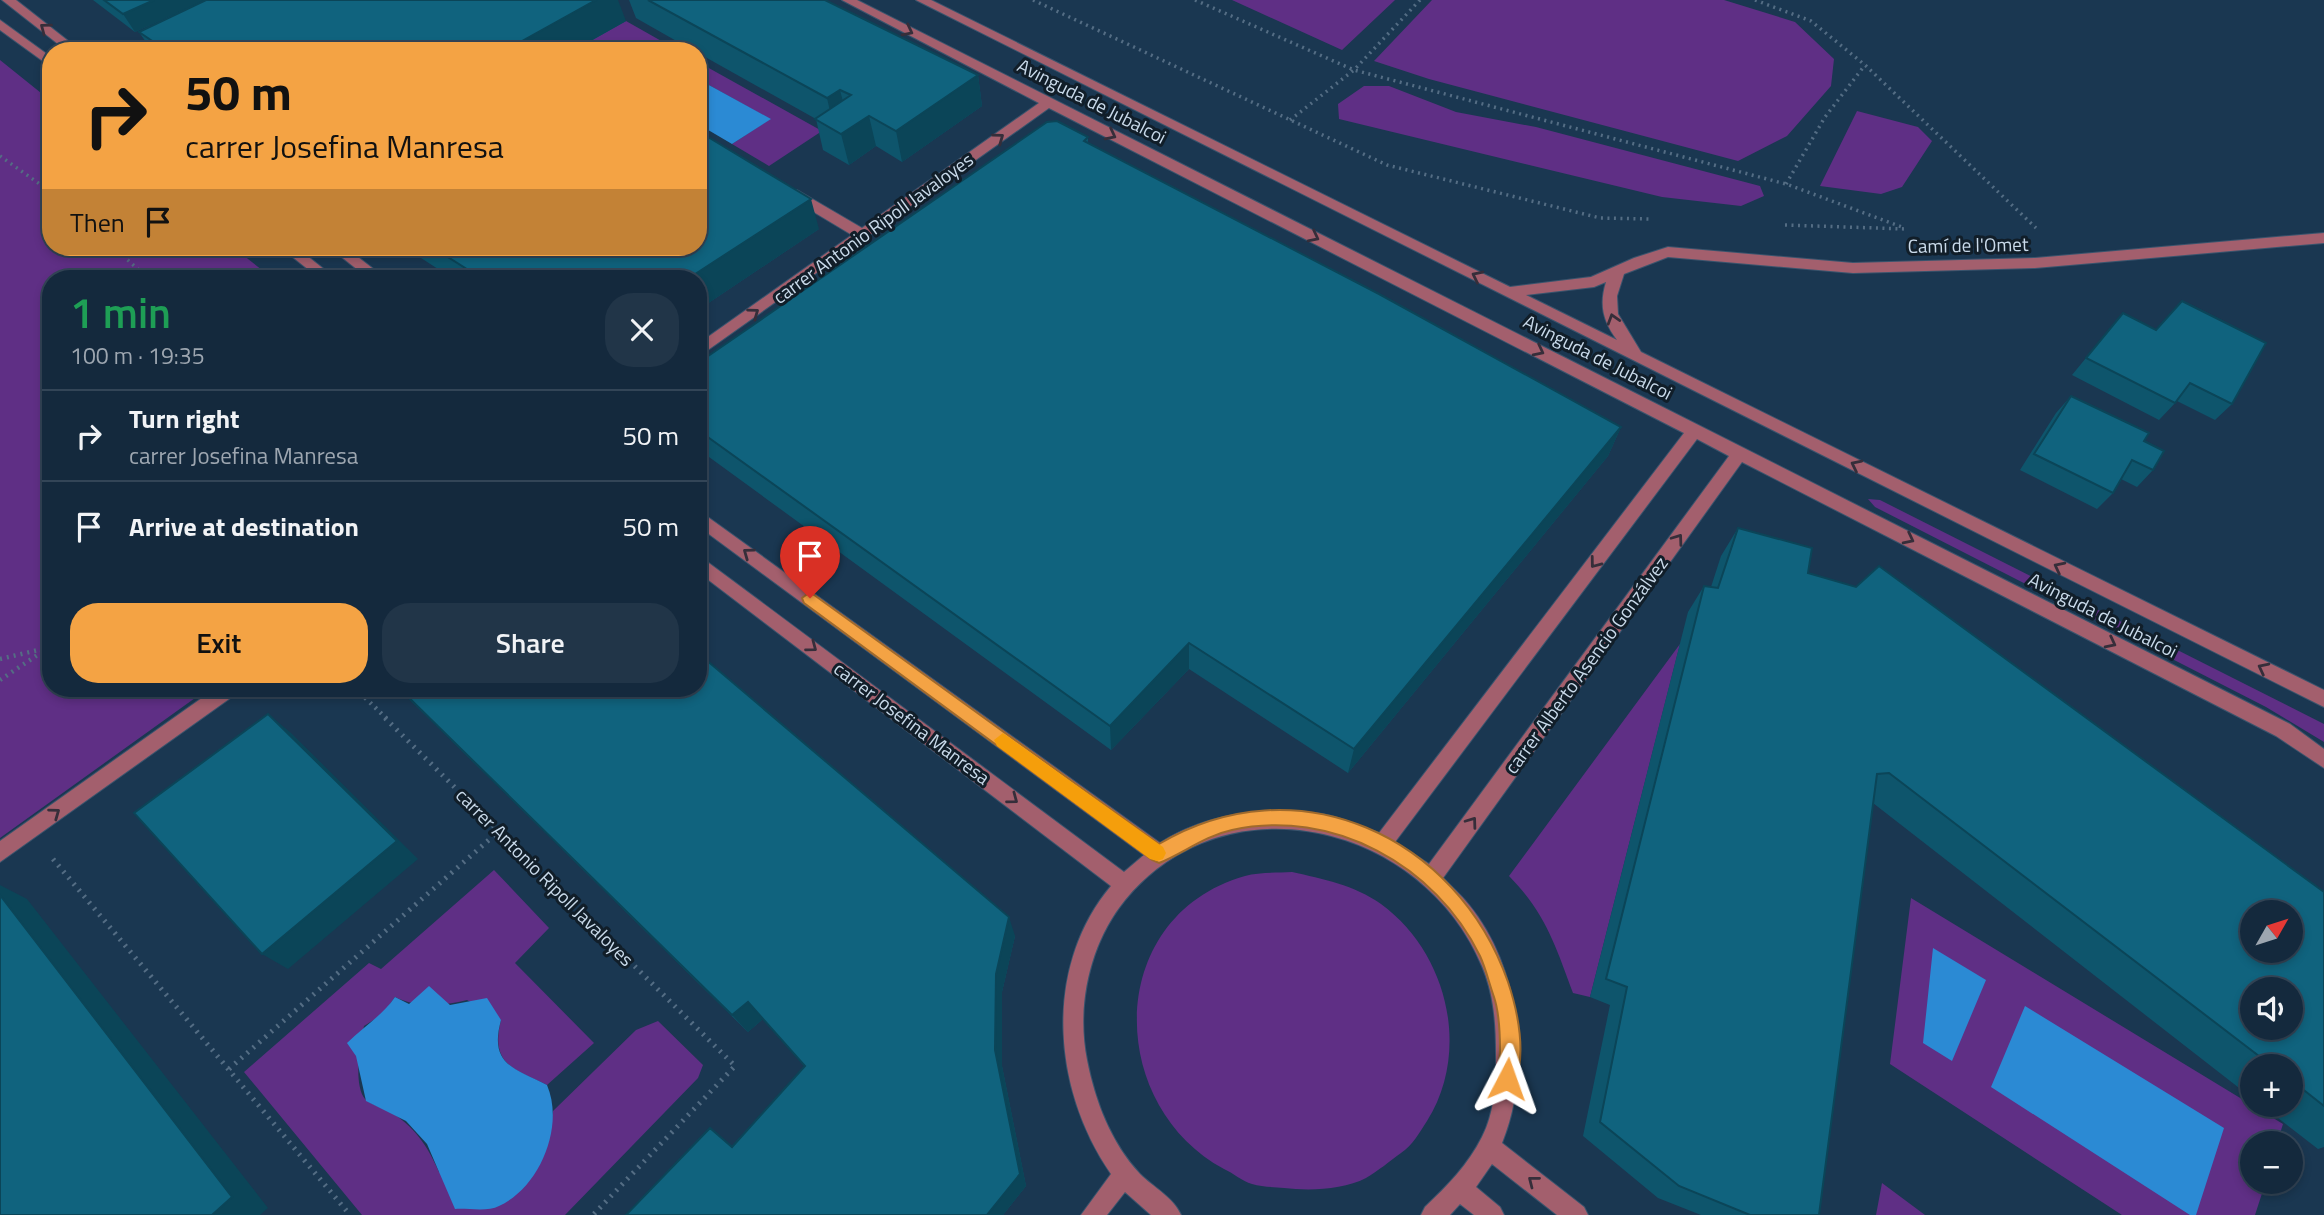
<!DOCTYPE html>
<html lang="en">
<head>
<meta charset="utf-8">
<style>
	:root { --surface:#14293d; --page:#213548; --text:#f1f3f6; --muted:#9da6b0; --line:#334557; --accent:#f4a344 }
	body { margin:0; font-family:"Titillium Web",sans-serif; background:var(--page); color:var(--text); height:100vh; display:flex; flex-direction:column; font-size:26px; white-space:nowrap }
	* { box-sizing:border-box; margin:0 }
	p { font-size:23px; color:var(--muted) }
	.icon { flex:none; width:38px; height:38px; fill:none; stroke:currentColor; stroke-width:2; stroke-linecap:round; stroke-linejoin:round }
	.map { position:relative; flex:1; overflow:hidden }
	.sheet { position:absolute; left:42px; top:270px; width:665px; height:427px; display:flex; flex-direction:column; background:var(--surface); border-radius:28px; box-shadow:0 4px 10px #0003,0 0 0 2px var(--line) }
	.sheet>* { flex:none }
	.guide { position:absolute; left:42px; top:42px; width:665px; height:214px; border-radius:28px; box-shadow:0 4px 10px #0003,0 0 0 2px var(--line); background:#f4a344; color:#111; overflow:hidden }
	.needle { width:46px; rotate:51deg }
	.fabs { position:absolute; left:2240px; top:900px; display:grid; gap:14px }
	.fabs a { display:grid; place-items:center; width:63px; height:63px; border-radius:50%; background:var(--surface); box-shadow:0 4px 10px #0003,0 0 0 2px var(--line); font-size:35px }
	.pin { position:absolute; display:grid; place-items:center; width:60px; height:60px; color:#fff; margin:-72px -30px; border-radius:50% 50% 50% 0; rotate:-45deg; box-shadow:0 0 7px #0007 }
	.pin .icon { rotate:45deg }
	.me { position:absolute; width:77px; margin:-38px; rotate:4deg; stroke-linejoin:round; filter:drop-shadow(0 0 5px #0008) }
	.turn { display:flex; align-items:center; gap:24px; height:147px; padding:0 28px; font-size:32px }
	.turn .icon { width:91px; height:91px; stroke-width:2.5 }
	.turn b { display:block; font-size:49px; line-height:60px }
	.then { display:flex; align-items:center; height:66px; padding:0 28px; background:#0003; gap:14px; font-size:26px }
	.round { display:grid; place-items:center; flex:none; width:74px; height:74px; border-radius:28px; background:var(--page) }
	.summary { display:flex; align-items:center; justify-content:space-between; height:119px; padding:0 28px }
	h1 { font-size:42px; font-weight:600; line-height:52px; color:#1e9e55 }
	.primary-button { display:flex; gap:14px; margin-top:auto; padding:14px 28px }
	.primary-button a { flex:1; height:80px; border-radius:28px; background:var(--accent); color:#111; font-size:28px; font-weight:600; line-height:80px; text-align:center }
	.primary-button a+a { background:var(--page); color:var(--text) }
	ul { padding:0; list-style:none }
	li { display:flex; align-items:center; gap:21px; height:91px; padding:0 28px; border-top:2px solid var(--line) }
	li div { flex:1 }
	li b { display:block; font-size:26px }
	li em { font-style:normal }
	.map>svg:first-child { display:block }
	.green { fill:#5f2f85 }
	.water { fill:#2b8ad4 }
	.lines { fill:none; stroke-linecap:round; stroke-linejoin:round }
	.minor-casing { stroke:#3a546d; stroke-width:2 }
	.path-far2 { stroke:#546d84; stroke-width:3.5; stroke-dasharray:2 4.5; stroke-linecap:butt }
	.path-far1 { stroke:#546d84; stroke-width:4.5; stroke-dasharray:2 5; stroke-linecap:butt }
	.path { stroke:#546d84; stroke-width:5; stroke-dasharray:2 6; stroke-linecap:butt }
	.minor { fill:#a35f6d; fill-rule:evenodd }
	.wall { fill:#0e556c }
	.shaded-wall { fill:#0b4558 }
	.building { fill:#10637e; stroke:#0b4558; stroke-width:2; fill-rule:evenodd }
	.oneway { stroke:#362e3a }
	.route { fill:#f4a344; stroke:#9f6a2c; stroke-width:2 }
	.slow { fill:#f59e0b }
	.labels { text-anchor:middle; stroke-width:6; stroke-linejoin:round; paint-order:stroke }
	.street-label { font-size:19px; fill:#c9daea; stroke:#111e29 }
</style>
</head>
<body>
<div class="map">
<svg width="2324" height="1215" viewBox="0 0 2324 1215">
	<rect width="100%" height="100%" fill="#1a3751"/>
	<path class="green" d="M1232 0H1395L1342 50Z
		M1432 0H1724L1795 22 1834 59 1831 86 1787 136 1738 161 1429 79 1374 61Z
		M626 21 679 51H572Z
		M0 60 51 101V247H233L272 278H51V688H209L0 838Z
		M698 62 822 131 769 166 732 144 770 119 698 79Z
		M1364 86H1389L1456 112 1536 127 1760 186 1764 196 1741 206 1662 197 1339 119 1338 104Z
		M1857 111 1918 127 1932 141 1902 187 1881 194 1820 186Z
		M1868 499 1880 500 2324 724V742L2266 707 1875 507Z
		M1680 644 1590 997 1573 993C1555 945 1546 914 1509 876Z
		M494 870 549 928 515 963 594 1043 547 1085C513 1069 490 1064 501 1020L467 1000C444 1006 417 1008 395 997L383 1014 364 1026C360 1043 353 1084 365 1099 370 1104 383 1108 389 1111 415 1127 427 1145 439 1172L550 1133 553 1111 636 1030 658 1021 703 1065 698 1078 565 1215H362L244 1072 369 963 381 969Z
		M1292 872C1323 879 1354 885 1381 904 1448 953 1471 1051 1427 1121 1419 1133 1413 1145 1401 1153 1390 1161 1378 1171 1366 1178 1343 1190 1309 1191 1284 1188 1274 1187 1262 1187 1252 1184 1242 1181 1233 1173 1224 1169 1105 1105 1104 916 1245 876 1259 872 1277 873 1292 872Z
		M1911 898 2283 1124 2277 1143H2252V1181H2266L2255 1215H2122L1890 1064Z
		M1882 1183 1925 1215H1876Z"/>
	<path class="water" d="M698 79 771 119 732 144 698 124Z
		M1933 948 1986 980 1952 1061 1923 1043Z
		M429 986 450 1005 487 998 501 1020C489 1064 513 1068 547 1085 565 1127 539 1188 499 1206 488 1212 468 1208 455 1209L427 1144 406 1121 366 1101 356 1056 347 1043C364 1026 382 1016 395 997L409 1004Z
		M2025 1006 2224 1128 2196 1215H2190L1991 1087Z"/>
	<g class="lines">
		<defs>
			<path id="minor" d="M2 0H16L81 51H67Z
				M842 0H857L2290 724 2324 749V768L2276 736 1742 462 1443 878C1452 887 1461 895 1469 905 1520 967 1532 1070 1502 1143L1584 1207 1588 1215H1557L1492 1164 1476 1187 1500 1207 1504 1215H1474L1460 1204 1450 1215H1421L1425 1207C1447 1186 1468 1165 1482 1137 1495 1112 1496 1082 1496 1054 1496 1024 1494 994 1482 966 1423 824 1227 776 1125 900 1090 943 1076 1005 1087 1060 1095 1101 1111 1143 1140 1174 1153 1187 1174 1198 1181 1215H1151L1125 1192 1107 1215H1081L1111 1174C1052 1089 1043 967 1111 886L698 572V555L1124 872 1144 855 698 526V510L1160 843C1207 813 1268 806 1322 814 1341 817 1361 827 1379 833L1684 433 1049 108 698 357V344L852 235 787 196V190H797L862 228 1039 103ZM1697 439 1729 456 1429 864 1395 842Z
				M916 0H931L1510 287 1591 277 1634 258 1668 247 1853 263 2035 258 2324 233V243L2035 268 1853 273 1668 257 1624 274 1617 296 1618 314 1641 352 2324 690V707ZM1606 282C1599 305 1603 321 1617 340L1526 295 1594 287Z
				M0 20 51 57V67L0 30Z
				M280 247H296L335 278H319Z
				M329 247H345L385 278H368Z
				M216 688H239L236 694 0 862V841Z"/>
		</defs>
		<use href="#minor" class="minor-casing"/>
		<path class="path-far2" d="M1033 0 1387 165 1600 218 1651 219
			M1195 0 1354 70 1786 184 1902 227
			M1755 0 1811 21 1865 65 2036 228
			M1290 120 1354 70 1420 0
			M0 156 51 192
			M1786 184 1825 117 1865 65
			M1785 225 1906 229
			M113 247 148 278"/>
		<path class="path-far1" d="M0 659 51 647
			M0 680 48 648
			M355 688 387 719"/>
		<path class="path" d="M385 718 735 1066 593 1215
			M53 859 350 1215
			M229 1069 499 831"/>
		<use href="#minor" class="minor"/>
	</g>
	<path class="wall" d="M93 0H205L135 32Z
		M629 0H825L978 75 982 106 902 162 876 146 849 165 823 150 816 119 698 53V51H694L636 18Z
		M626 21 573 51H152L139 32Z
		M1088 137V143L1621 427 1608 456 1348 773 1189 669 1111 750 698 449V363Z
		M819 229 698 310V278H452L404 247H698Z
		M2123 313 2232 404 2215 420 2177 401 2159 420 2072 375Z
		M2071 396 2144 441 2153 470 2137 487 2121 479 2113 493 2097 509 2020 470 2056 413Z
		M1738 528 1808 573 2324 892V1147L2318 1149 2260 1104H2291V1066H2252V1098L1873 803 1819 1215H1701L1658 1198 1583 1136 1610 1005 1590 997 1688 612 1704 586 1711 587 1721 556Z
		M398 688H698L1015 936 1002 992V1066L1026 1186 1003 1215H626L733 1146 805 1066 763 1019 748 1032Z"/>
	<path class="shaded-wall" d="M154 0H205L135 32 123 14Z
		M596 0H618L626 21 573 51H504Z
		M978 75 982 106 902 162 896 131Z
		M840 90 848 121 834 129 827 98Z
		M869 116 876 146 849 165 841 134Z
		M811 199 819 229 698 310V278H689Z
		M1621 427 1608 456 1348 773 1354 749Z
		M1189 643V669L1111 750 1110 726Z
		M268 714 291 733 418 859 288 969 262 954Z
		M0 885 27 899 268 1208 260 1215H212L0 895Z
		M1009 917 1015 936 1002 992V1066L1026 1186 1003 1215H987L995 1050 996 974Z
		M748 1002 763 1019 748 1032 732 1015Z"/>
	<path class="building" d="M104 0H154L123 14Z
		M206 0H596L504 51H167L139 32Z
		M648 0H825L978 75 896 131 869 116 841 134 815 119 851 95 840 90 827 98Z
		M1057 121 1088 137 1084 141 1379 294 1621 427 1354 749 1189 643 1110 726 698 430V363L1047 122Z
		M698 131 811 199 689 278H481L432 247H698Z
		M2182 301 2266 343 2232 404 2190 383 2175 403 2086 358 2123 313 2156 330Z
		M2071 396 2149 433 2144 441 2164 451 2153 470 2132 460 2113 493 2034 454Z
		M1738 528 1812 548 1808 573 1856 587 1879 566 2324 892V1106L2291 1080V1066H2272L1889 773 1877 774 1819 1215H1750L1679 1186 1600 1122 1627 987 1606 979 1704 586 1718 588ZM2252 912H2291V950H2252ZM2252 989H2291V1027H2252Z
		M698 653 1009 917 996 974 995 1050 1020 1174 987 1215H626L710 1128 732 1147 805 1066 748 1002 732 1015 399 688H698Z
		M268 714 397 841 262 954 134 813Z
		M0 895 232 1197 212 1215H0Z"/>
	<defs><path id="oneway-chevron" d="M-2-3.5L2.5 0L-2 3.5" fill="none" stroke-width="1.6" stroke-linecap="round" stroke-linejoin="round" transform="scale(1.75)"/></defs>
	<g class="oneway">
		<use href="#oneway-chevron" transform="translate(45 28) rotate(-143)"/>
		<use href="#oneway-chevron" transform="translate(908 31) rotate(27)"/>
		<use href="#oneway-chevron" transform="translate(1111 135) rotate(27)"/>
		<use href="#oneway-chevron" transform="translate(999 138) rotate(-36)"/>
		<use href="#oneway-chevron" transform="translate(1314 237) rotate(27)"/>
		<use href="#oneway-chevron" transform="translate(1477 276) rotate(-154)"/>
		<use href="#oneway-chevron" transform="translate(754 313) rotate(-36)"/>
		<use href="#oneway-chevron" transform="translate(1613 319) rotate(-107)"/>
		<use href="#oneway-chevron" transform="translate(1539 351) rotate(27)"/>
		<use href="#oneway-chevron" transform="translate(1856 465) rotate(-154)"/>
		<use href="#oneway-chevron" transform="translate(1678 539) rotate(-54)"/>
		<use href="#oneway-chevron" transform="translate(1909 539) rotate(27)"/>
		<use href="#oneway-chevron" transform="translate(748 553) rotate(-144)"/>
		<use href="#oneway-chevron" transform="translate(1595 563) rotate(127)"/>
		<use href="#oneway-chevron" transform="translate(2059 567) rotate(-153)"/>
		<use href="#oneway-chevron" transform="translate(2111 643) rotate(27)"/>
		<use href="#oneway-chevron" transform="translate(812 647) rotate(37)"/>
		<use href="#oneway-chevron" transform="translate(2263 668) rotate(-153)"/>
		<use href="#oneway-chevron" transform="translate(1013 799) rotate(37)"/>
		<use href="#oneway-chevron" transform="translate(55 813) rotate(-36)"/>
		<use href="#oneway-chevron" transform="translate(1472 822) rotate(-54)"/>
		<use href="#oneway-chevron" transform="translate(1533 1181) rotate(-142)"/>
	</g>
	<path class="route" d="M810 592 1159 844C1297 762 1457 836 1508 982 1518 1012 1527 1055 1514 1086L1507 1089 1500 1086C1495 1074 1500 1062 1500 1050 1500 1033 1499 1012 1494 997 1489 983 1486 969 1480 956 1436 865 1332 808 1232 830 1204 836 1184 853 1159 863L1152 860 804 603 802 598Z"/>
	<path class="slow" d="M1003 733 1163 847 1166 853 1163 859 1157 861 1150 859 997 746 994 740Z"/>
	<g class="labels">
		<g class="street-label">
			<text transform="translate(1092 101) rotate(27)" y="7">Avinguda de Jubalcoi</text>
			<text transform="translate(873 228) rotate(-36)" y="7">carrer Antonio Ripoll Javaloyes</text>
			<text transform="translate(1968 245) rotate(-1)" y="7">Camí de l'Omet</text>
			<text transform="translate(1598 357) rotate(27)" y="7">Avinguda de Jubalcoi</text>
			<text transform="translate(2103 615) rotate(27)" y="7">Avinguda de Jubalcoi</text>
			<text transform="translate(1586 665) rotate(-54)" y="7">carrer Alberto Asencio Gonzálvez</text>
			<text transform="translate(912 723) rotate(37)" y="7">carrer Josefina Manresa</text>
			<text transform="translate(545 877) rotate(45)" y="7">carrer Antonio Ripoll Javaloyes</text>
		</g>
	</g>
</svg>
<div class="fabs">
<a><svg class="needle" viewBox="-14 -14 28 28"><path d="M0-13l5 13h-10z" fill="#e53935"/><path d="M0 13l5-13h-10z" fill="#9da6b0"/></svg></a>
<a><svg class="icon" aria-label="sound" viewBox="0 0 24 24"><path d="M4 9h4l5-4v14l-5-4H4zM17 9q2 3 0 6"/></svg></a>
<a>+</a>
<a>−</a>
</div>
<div class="pin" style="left:810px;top:598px;background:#d93025"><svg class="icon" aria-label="arrive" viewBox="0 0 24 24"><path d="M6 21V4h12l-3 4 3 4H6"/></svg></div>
<svg class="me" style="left:1507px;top:1079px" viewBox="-20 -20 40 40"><path d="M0-17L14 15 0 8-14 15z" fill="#f4a344" stroke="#fff" stroke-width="4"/></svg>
<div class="guide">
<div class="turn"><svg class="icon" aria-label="right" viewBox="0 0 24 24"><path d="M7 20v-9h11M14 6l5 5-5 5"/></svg><div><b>50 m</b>carrer Josefina Manresa</div></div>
<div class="then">Then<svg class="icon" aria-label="arrive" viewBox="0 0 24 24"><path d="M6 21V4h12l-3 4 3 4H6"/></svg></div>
</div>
<section class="sheet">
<div class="summary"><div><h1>1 min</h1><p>100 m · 19:35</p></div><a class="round"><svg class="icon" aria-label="close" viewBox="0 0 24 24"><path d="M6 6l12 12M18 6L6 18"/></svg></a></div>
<ul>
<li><svg class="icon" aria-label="right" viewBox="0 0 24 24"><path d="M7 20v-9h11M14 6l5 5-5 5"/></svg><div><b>Turn right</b><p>carrer Josefina Manresa</p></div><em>50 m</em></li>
<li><svg class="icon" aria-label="arrive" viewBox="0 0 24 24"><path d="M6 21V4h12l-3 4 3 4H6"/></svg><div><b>Arrive at destination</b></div><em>50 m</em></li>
</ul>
<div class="primary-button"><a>Exit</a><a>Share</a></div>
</section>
</div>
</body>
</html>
